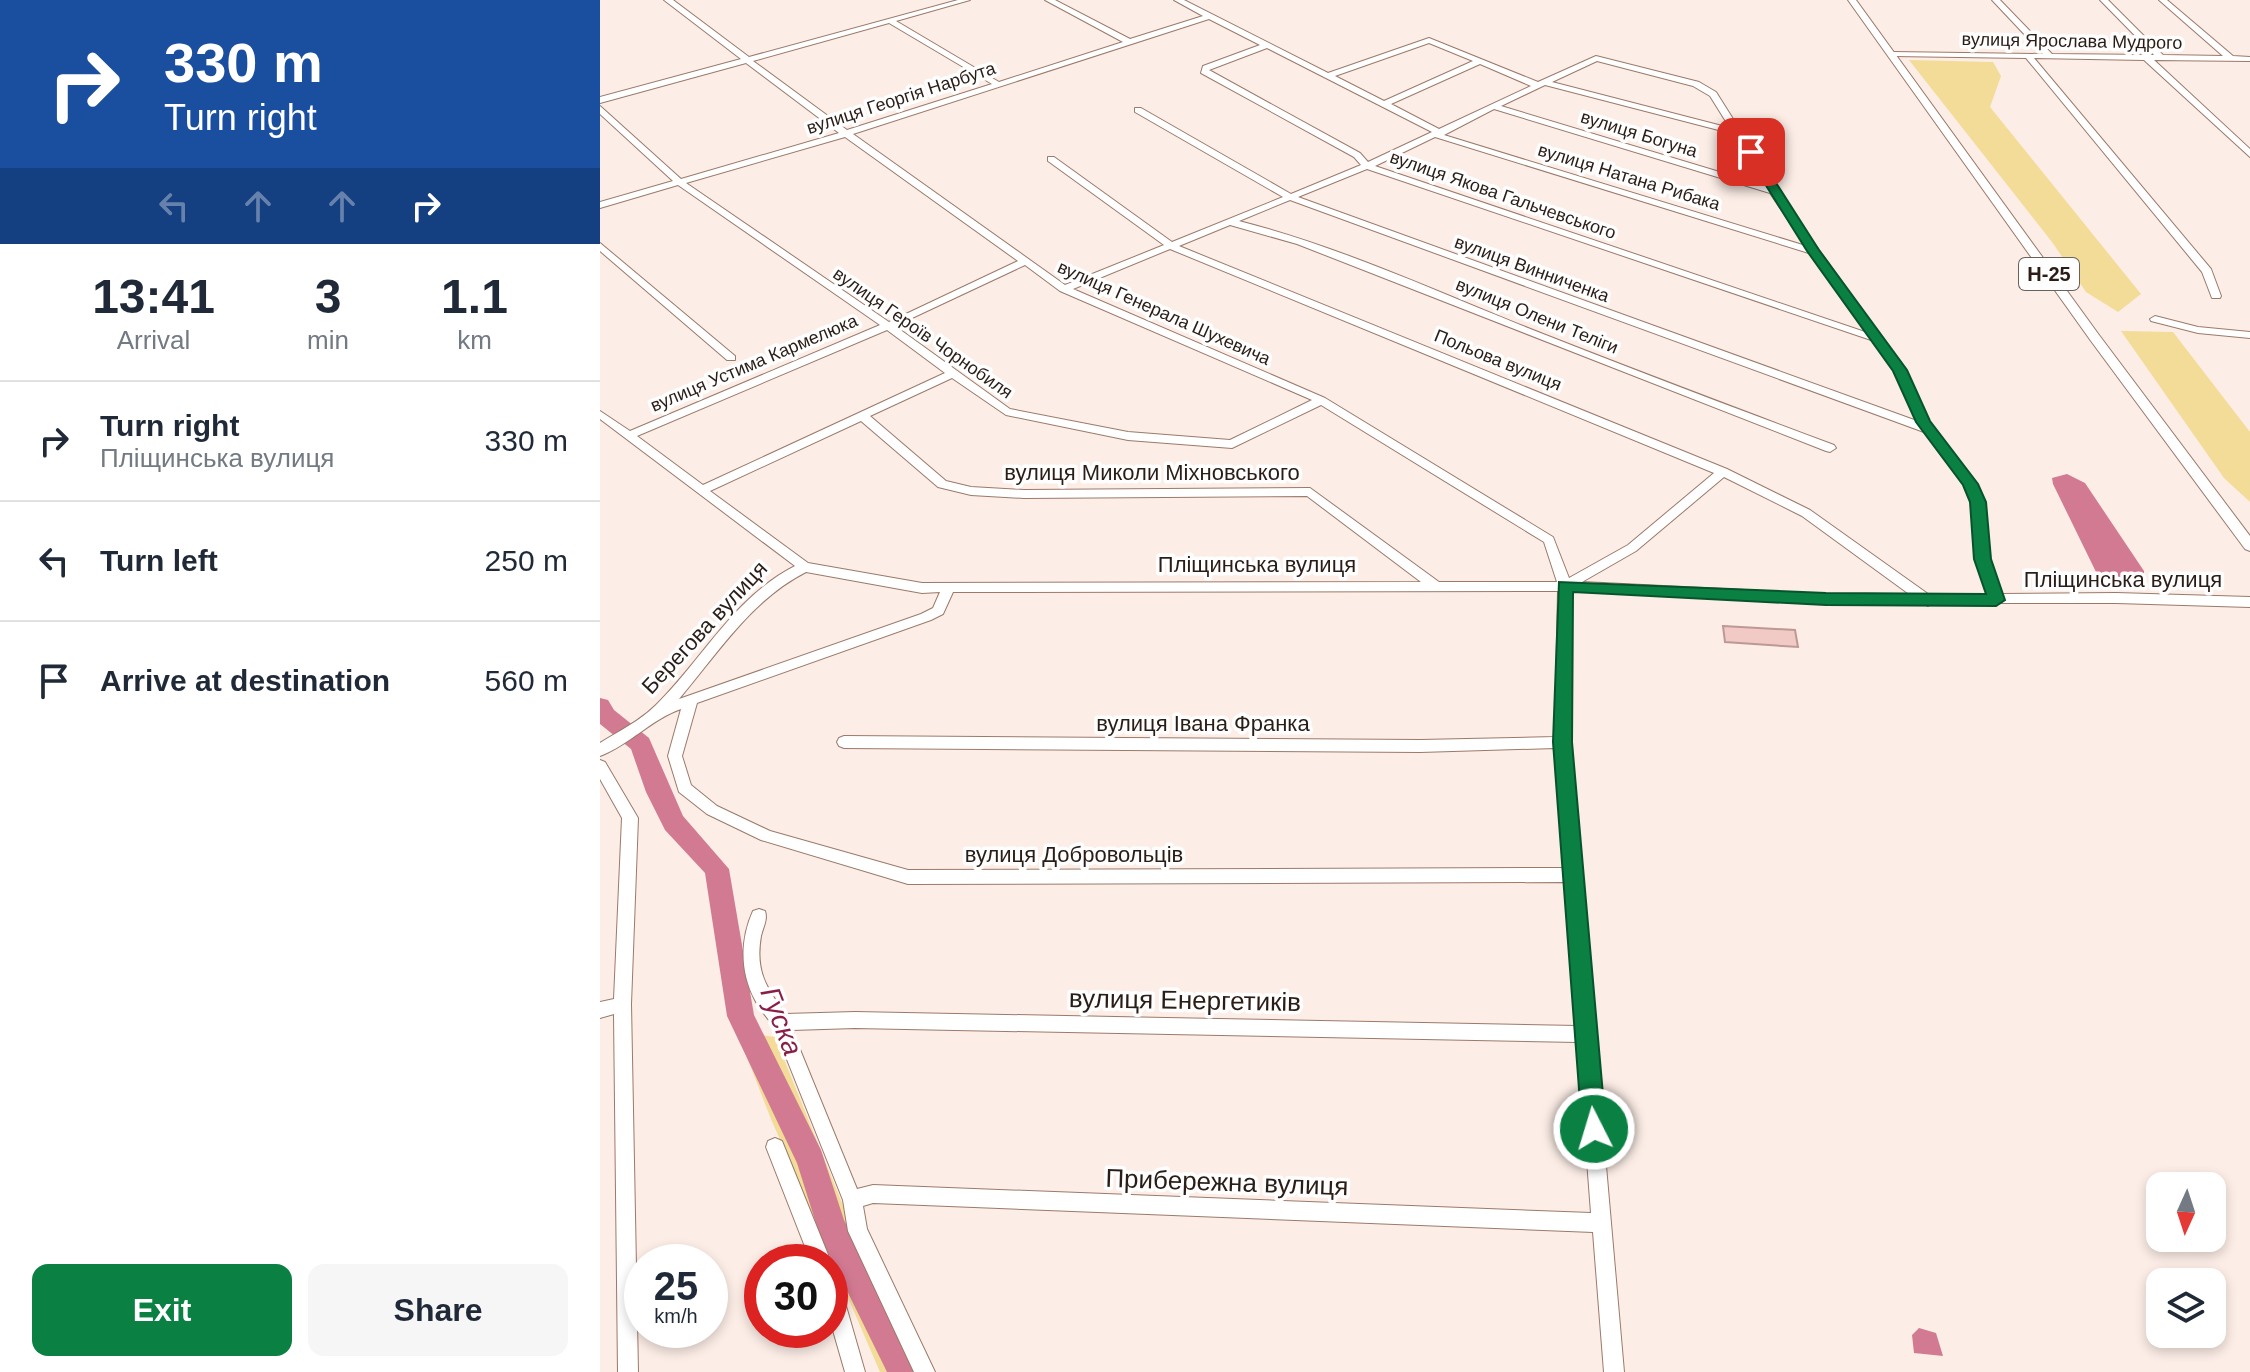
<!DOCTYPE html>
<html lang="en">
<head>
<meta charset="utf-8">
<style>
	:root { --surface:#fff; --page:#f6f6f7; --text:#1f2937; --muted:#747a83; --line:#e0e1e3; --accent:#0b8043 }
	body { margin:0; font-family:Arial,sans-serif; background:var(--page); color:var(--text); height:100vh; display:flex; flex-direction:column; font-size:30px; white-space:nowrap }
	* { box-sizing:border-box; margin:0 }
	p { font-size:26px; color:var(--muted) }
	.icon { flex:none; width:44px; height:44px; fill:none; stroke:currentColor; stroke-width:2; stroke-linecap:round; stroke-linejoin:round }
	.map { position:relative; flex:1; overflow:hidden }
	.sheet { display:flex; flex-direction:column; background:var(--surface); width:600px }
	.sheet>* { flex:none }
	.banner { background:#1a4fa0; color:#fff; overflow:hidden }
	.needle { width:52px; rotate:183deg }
	.tools { position:absolute; left:1546px; top:1172px; display:grid; gap:16px }
	.tools a { display:grid; place-items:center; width:80px; height:80px; border-radius:16px; background:var(--surface); box-shadow:0 4px 12px #0003; font-size:40px }
	.speed { position:absolute; left:24px; top:1244px; display:flex; gap:16px; font-size:40px; font-weight:700; text-align:center }
	.speed>* { display:grid; place-content:center; width:104px; height:104px; border-radius:50%; background:var(--surface); box-shadow:0 4px 12px #0003; line-height:1 }
	.speed small { font-size:20px; font-weight:400 }
	.speed .limit { border:12px solid #d22; background:#fff; color:#111 }
	.pin { position:absolute; display:grid; place-items:center; width:68px; height:68px; color:#fff; margin:-34px; border-radius:16px; box-shadow:0 4px 12px #0006 }
	.me { position:absolute; width:88px; margin:-44px; rotate:355deg; stroke-linejoin:round; filter:drop-shadow(0 0 6px #0008) }
	.turn { display:flex; align-items:center; gap:28px; height:168px; padding:0 32px; font-size:36px }
	.turn .icon { width:104px; height:104px; stroke-width:2.5 }
	.turn b { display:block; font-size:56px; line-height:68px }
	.lanes { display:flex; align-items:center; height:76px; padding:0 32px; background:#0003; justify-content:center; gap:40px; direction:ltr }
	.lanes .off { opacity:.35 }
	.eta { display:flex; justify-content:space-evenly; align-items:center; height:136px; text-align:center }
	.eta b { font-size:48px; font-weight:700; line-height:56px }
	.button { display:flex; gap:16px; margin-top:auto; padding:16px 32px }
	.button a { flex:1; height:92px; border-radius:16px; background:var(--accent); color:#fff; font-size:32px; font-weight:700; line-height:92px; text-align:center }
	.button a+a { background:var(--page); color:var(--text) }
	ul { padding:0; list-style:none }
	li { display:flex; align-items:center; gap:24px; height:120px; padding:0 32px; border-top:2px solid var(--line) }
	li div { flex:1 }
	li b { display:block; font-size:30px }
	li em { font-style:normal }
	main { display:flex; flex:1; min-height:0 }
	.map>svg:first-child { display:block }
	.green { fill:#f2dc97 }
	.water { fill:#d37a93 }
	.lines { fill:none; stroke-linecap:round; stroke-linejoin:round }
	.river { fill:#d37a93; fill-rule:evenodd }
	.building { fill:#f2cac5; stroke:#be9894; stroke-width:2 }
	.minor-casing { stroke:#9b7a6a; stroke-width:2 }
	.major-casing { stroke:#9b7a6a; stroke-width:2 }
	.minor { fill:#fff; fill-rule:evenodd }
	.major { fill:#fff; fill-rule:evenodd }
	.route { fill:#0b8043; stroke:#07532c; stroke-width:2 }
	.labels { text-anchor:middle; stroke-width:7; stroke-linejoin:round; paint-order:stroke }
	.far-street-label { font-size:18px; fill:#2a1d17; stroke:#fefefe }
	.shield { fill:#fefefe; stroke:#6a605c; stroke-width:2 }
	.shield-label { font-size:20px; font-weight:bold; fill:#2a1d17 }
	.street-label { font-size:22px; fill:#2a1d17; stroke:#fefefe }
	.near-street-label { font-size:26px; fill:#2a1d17; stroke:#fefefe }
	.near-water-label { font-size:28px; font-style:italic; fill:#891f47; stroke:#fefefe }
</style>
</head>
<body>
<main>
<section class="sheet">
<div class="banner">
<div class="turn"><svg class="icon" aria-label="right" viewBox="0 0 24 24"><path d="M7 20v-9h11M14 6l5 5-5 5"/></svg><div><b>330 m</b>Turn right</div></div>
<div class="lanes"><svg class="icon off" aria-label="left" viewBox="0 0 24 24"><path d="M17 20v-9H6M10 6l-5 5 5 5"/></svg><svg class="icon off" aria-label="ahead" viewBox="0 0 24 24"><path d="M12 20V5M6 11l6-6 6 6"/></svg><svg class="icon off" aria-label="ahead" viewBox="0 0 24 24"><path d="M12 20V5M6 11l6-6 6 6"/></svg><svg class="icon" aria-label="right" viewBox="0 0 24 24"><path d="M7 20v-9h11M14 6l5 5-5 5"/></svg></div>
</div>
<div class="eta">
<div><b>13:41</b><p>Arrival</p></div>
<div><b>3</b><p>min</p></div>
<div><b>1.1</b><p>km</p></div>
</div>
<ul>
<li><svg class="icon" aria-label="right" viewBox="0 0 24 24"><path d="M7 20v-9h11M14 6l5 5-5 5"/></svg><div><b>Turn right</b><p>Пліщинська вулиця</p></div><em>330 m</em></li>
<li><svg class="icon" aria-label="left" viewBox="0 0 24 24"><path d="M17 20v-9H6M10 6l-5 5 5 5"/></svg><div><b>Turn left</b></div><em>250 m</em></li>
<li><svg class="icon" aria-label="arrive" viewBox="0 0 24 24"><path d="M6 21V4h12l-3 4 3 4H6"/></svg><div><b>Arrive at destination</b></div><em>560 m</em></li>
</ul>
<div class="button"><a>Exit</a><a>Share</a></div>
</section>
<div class="map">
<svg width="1650" height="1372" viewBox="0 0 1650 1372">
	<rect width="100%" height="100%" fill="#fcede6"/>
	<path class="green" d="M1309 60 1393 62 1401 76 1390 107 1541 294 1518 312 1486 292 1452 242Z
		M1521 331 1573 332 1650 432V502L1624 478Z
		M137 1032 175 1037 246 1213 257 1257 322 1372H280L171 1119Z"/>
	<path class="water" d="M1467 474 1485 483 1544 571V577L1508 581 1497 574 1453 484 1452 478Z
		M1319 1328 1336 1333 1343 1356 1314 1353 1312 1335Z"/>
	<g class="lines">
		<path class="river" d="M0 698 8 700 14 710 49 738 83 816 129 869 154 1015 221 1150 244 1220 320 1372H287L220 1236 197 1163 127 1016 105 873 65 830 46 792 31 749 0 724Z"/>
	</g>
	<path class="building" d="M1123 626 1195 630 1198 647 1125 642Z"/>
	<g class="lines">
		<defs>
			<path id="minor" d="M64 0H73L149 57 358 0H370L296 21 399 82 523 42 445 0H455L530 39 603 16 574 0H584L728 73 829 38 938 82 996 56 1099 82 1116 92 1140 130 1144 133 1143 135 1191 211 1305 370 1328 421 1376 484 1384 502 1389 559 1401 594 1516 593 1650 597V607L1516 603H1333L1328 606 1322 603 1226 604 971 591 969 742 1024 1372H1004L993 1232 273 1203 263 1206 267 1229 335 1372H314L248 1231 243 1200 174 1027C168 1018 160 1010 155 1000 140 972 140 940 153 911L159 909 165 911C168 920 163 927 161 936 155 971 166 987 185 1014L255 1012 977 1026 966 882 308 884 161 840 107 814 79 792 68 756 81 709C52 719 29 745 0 756V743C19 731 40 721 56 705 103 659 134 597 195 566L0 419V411L30 431 280 325 78 185 0 208V202L73 181 0 114V106L81 179 239 133 146 63 0 103V97L141 59ZM609 19 660 45 603 66 601 73 754 157 761 165 691 194 541 108H535V112L683 197 572 242 454 157H448V161L564 245 465 285 253 134ZM289 23 392 84 247 130 153 61ZM829 43 873 61 784 101 735 76ZM667 48 832 132 768 162 760 153 609 70ZM997 61 1093 86 1110 96 1130 128 952 82ZM880 64 931 86 839 129 791 104ZM945 85 1134 134 1166 186 901 106ZM894 109 1170 193 1206 246 844 135ZM245 137 418 261 289 322 86 183ZM835 137 1212 254 1268 333 775 166ZM767 169 1274 341 1295 370 1317 421 698 197ZM690 200 1324 432 1364 485 1372 502 1377 559 1387 594H1328L1210 510 1127 469 579 246 630 225 697 244 1226 451 1230 452 1236 448 1234 445C1130 406 1026 367 923 326 829 288 737 246 639 221ZM570 249 1114 473 1028 545 969 578 953 537 725 398 473 289ZM425 265 460 291 712 400 630 440 528 432 410 409 295 326ZM287 330 345 373 103 485 37 436ZM352 378 406 415 528 440 632 448 721 405 944 542 957 582H839L710 488 424 490 371 487 346 481 270 416ZM261 421 338 487 371 495 424 498 707 496 821 582 322 583 208 563 110 491ZM1124 477 1202 516 1309 594H1226L982 582 1036 551ZM206 572 322 593 340 592 333 608 321 614 79 699C118 653 151 600 206 572ZM958 591 955 737 820 740 244 736 239 738 237 742 239 746 244 748 820 752 955 748 965 868 308 870 170 831 117 806 91 785 82 756 97 703 331 620 343 614 353 592ZM255 1028 978 1042 991 1213 273 1185 257 1189 192 1030Z
				M1392 0H1400L1452 54 1554 55 1500 0H1508L1563 55 1623 56 1559 0H1567L1633 56 1650 57V61L1554 60 1650 149V157L1544 60 1434 58 1611 269 1621 296 1620 298H1612L1602 272 1426 58 1293 56 1289 54 1293 52 1443 54Z
				M0 243 135 356V360H127L0 251Z
				M1555 316 1598 327 1650 332V338L1598 333 1551 321 1550 319Z
				M0 760 5 762 38 818 31 1004 38 1372H18L14 1014 0 1018V1002L14 999 22 818 0 779Z
				M175 1138 182 1141 231 1262 230 1264V1262H211L166 1147 168 1141Z
				M230 1275 237 1278 240 1285 265 1372H245L230 1320Z"/>
			<path id="major" d="M1248 0H1256L1499 335 1650 536V551L1645 549 1491 341Z"/>
		</defs>
		<use href="#minor" class="minor-casing"/>
		<use href="#major" class="major-casing"/>
		<use href="#minor" class="minor"/>
		<use href="#major" class="major"/>
	</g>
	<path class="route" d="M1147 150H1155L1219 250 1307 370 1330 421 1378 484 1386 502 1391 559 1405 600 1396 606 1226 605 973 592 972 742 1006 1129 1002 1137 994 1140 986 1137 982 1129 953 742 959 582 1226 593 1386 594 1374 559 1370 502 1363 485 1316 422 1293 371 1207 251 1145 152Z"/>
	<g class="labels">
		<g class="far-street-label">
			<text transform="translate(1472 41) rotate(1)" y="6">вулиця Ярослава Мудрого</text>
			<text transform="translate(301 98) rotate(-18)" y="6">вулиця Георгія Нарбута</text>
			<text transform="translate(1039 134) rotate(17)" y="6">вулиця Богуна</text>
			<text transform="translate(1029 177) rotate(17)" y="6">вулиця Натана Рибака</text>
			<text transform="translate(903 195) rotate(19)" y="6">вулиця Якова Гальчевського</text>
			<text transform="translate(932 269) rotate(20)" y="6">вулиця Винниченка</text>
			<text transform="translate(564 313) rotate(24)" y="6">вулиця Генерала Шухевича</text>
			<text transform="translate(937 316) rotate(22)" y="6">вулиця Олени Теліги</text>
			<text transform="translate(323 333) rotate(35)" y="6">вулиця Героїв Чорнобиля</text>
			<text transform="translate(898 360) rotate(22)" y="6">Польова вулиця</text>
			<text transform="translate(154 363) rotate(-23)" y="6">вулиця Устима Кармелюка</text>
		</g>
		<rect class="shield" x="1419" y="258" width="60" height="32" rx="6"/>
		<g class="shield-label">
			<text x="1449" y="281">Н-25</text>
		</g>
		<g class="street-label">
			<text x="552" y="480">вулиця Миколи Міхновського</text>
			<text x="657" y="572">Пліщинська вулиця</text>
			<text x="1523" y="587">Пліщинська вулиця</text>
			<text transform="translate(104 627) rotate(-47)" y="8">Берегова вулиця</text>
			<text x="603" y="731">вулиця Івана Франка</text>
			<text x="474" y="862">вулиця Добровольців</text>
		</g>
		<g class="near-street-label">
			<text transform="translate(585 1000) rotate(1)" y="9">вулиця Енергетиків</text>
			<text transform="translate(627 1182) rotate(2)" y="9">Прибережна вулиця</text>
		</g>
		<g class="near-water-label">
			<text transform="translate(182 1021) rotate(69)" y="10">Гуска</text>
		</g>
	</g>
</svg>
<div class="tools">
<a><svg class="needle" viewBox="-14 -14 28 28"><path d="M0-13l5 13h-10z" fill="#e53935"/><path d="M0 13l5-13h-10z" fill="#747a83"/></svg></a>
<a><svg class="icon" aria-label="layers" viewBox="0 0 24 24"><path d="M12 4l9 5-9 5-9-5zM3 14l9 5 9-5"/></svg></a>
</div>
<div class="speed"><div>25<small>km/h</small></div><div class="limit">30</div></div>
<div class="pin" style="left:1151px;top:152px;background:#d93025"><svg class="icon" aria-label="arrive" viewBox="0 0 24 24"><path d="M6 21V4h12l-3 4 3 4H6"/></svg></div>
<svg class="me" style="left:994px;top:1129px" viewBox="-20 -20 40 40"><circle r="17" fill="#0b8043" stroke="#fff" stroke-width="3"/><path d="M0-11L8 9 0 5-8 9z" fill="#fff"/></svg>
</div>
</main>
</body>
</html>
